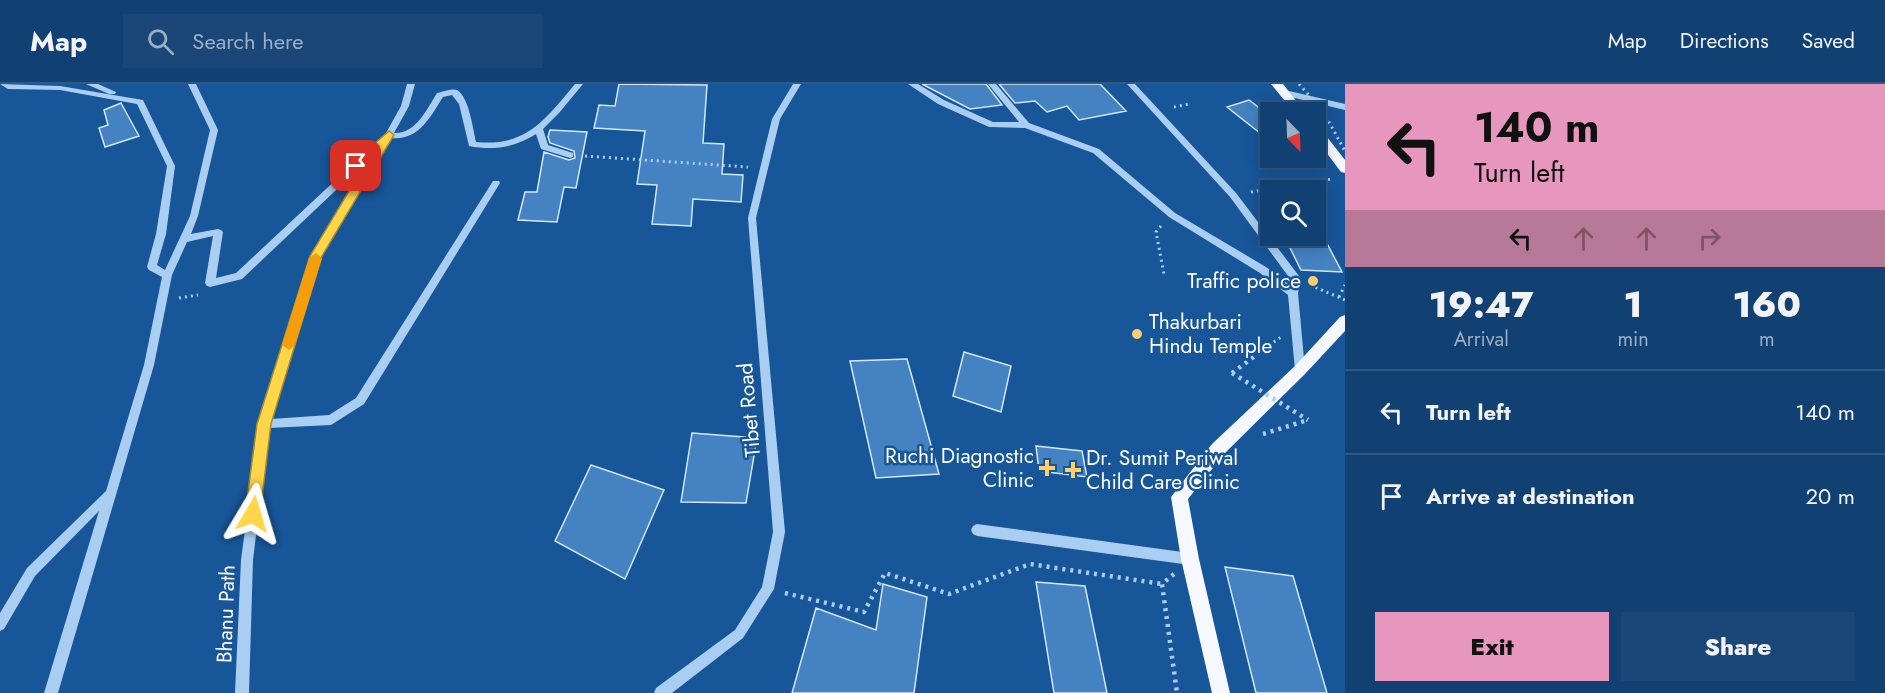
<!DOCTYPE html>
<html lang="en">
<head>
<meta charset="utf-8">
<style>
	:root { --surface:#114073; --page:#1a4778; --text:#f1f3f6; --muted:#9cafc4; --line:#305985; --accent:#e797bd }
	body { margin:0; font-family:Jost,sans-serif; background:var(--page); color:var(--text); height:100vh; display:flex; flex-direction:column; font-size:22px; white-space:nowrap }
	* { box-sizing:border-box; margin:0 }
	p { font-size:20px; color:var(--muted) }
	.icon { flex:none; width:33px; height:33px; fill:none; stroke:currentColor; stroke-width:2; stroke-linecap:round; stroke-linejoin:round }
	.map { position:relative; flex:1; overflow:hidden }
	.details { display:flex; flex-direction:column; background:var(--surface); width:540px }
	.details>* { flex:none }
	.banner { background:#e797bd; color:#111; overflow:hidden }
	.needle { width:39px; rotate:157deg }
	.fabs { position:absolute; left:1260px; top:18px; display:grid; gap:12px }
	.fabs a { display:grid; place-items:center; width:66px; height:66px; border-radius:0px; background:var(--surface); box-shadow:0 3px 15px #0003,0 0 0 2px var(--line); font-size:30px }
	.pin { position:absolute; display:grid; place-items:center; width:51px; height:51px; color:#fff; margin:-26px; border-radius:12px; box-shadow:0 3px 9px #0006 }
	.me { position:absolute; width:66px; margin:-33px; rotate:7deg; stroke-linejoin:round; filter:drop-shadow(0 0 4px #0008) }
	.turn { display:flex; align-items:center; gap:21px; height:126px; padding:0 30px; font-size:27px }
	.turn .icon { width:78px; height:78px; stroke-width:2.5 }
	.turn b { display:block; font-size:42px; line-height:51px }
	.lanes { display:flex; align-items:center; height:57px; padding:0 30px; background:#0003; justify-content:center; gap:30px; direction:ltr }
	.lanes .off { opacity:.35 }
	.eta { display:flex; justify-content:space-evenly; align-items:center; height:102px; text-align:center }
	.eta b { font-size:36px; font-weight:800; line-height:42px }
	.button { display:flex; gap:12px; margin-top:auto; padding:12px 30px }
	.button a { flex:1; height:69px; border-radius:0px; background:var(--accent); color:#111; font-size:24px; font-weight:800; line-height:69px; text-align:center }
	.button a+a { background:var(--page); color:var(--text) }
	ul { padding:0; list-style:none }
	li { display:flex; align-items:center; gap:18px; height:84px; padding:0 30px; border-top:2px solid var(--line) }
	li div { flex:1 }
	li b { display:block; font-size:22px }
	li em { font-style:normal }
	header { display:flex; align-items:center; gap:36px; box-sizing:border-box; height:84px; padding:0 30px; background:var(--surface); border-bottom:2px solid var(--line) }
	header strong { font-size:28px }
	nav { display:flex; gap:33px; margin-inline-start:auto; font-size:21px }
	.search { width:420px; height:54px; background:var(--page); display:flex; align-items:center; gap:15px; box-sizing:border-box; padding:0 21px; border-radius:0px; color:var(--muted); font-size:22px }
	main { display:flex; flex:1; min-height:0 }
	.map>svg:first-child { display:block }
	.building { fill:#4482c1; stroke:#d2e7fc; stroke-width:1.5 }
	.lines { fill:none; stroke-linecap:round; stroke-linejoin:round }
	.path-far1 { stroke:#aacef2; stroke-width:3; stroke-dasharray:2 4; stroke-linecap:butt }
	.path { stroke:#aacef2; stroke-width:4.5; stroke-dasharray:3 5; stroke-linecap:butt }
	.minor { fill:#aacef2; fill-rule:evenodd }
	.major { fill:#f5f9ff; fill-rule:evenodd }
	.path-bridge-far1 { stroke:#aacef2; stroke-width:3; stroke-dasharray:2 4; stroke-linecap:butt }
	.path-bridge { stroke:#aacef2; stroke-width:4.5; stroke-dasharray:3 5; stroke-linecap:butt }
	.route { fill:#ffd54a; stroke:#a68a30; stroke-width:1.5 }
	.slow { fill:#f59e0b }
	.poi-dot { fill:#ffcd6b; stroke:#175699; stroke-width:2 }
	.labels { text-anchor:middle; stroke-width:5; stroke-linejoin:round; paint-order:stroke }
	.poi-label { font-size:21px; fill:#fff; stroke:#175699; text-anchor:end }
	.street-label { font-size:21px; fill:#fff; stroke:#175699 }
</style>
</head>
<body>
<header>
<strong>Map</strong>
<div class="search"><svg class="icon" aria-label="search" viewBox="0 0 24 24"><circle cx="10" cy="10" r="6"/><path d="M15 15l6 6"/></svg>Search here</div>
<nav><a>Map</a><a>Directions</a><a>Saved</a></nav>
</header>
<main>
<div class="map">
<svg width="1345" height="609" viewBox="0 0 1345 609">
	<rect width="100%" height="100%" fill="#175699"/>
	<path class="building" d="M619 0 707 1 703 59 724 60 722 90 743 91 741 118 693 115 691 142 652 140 657 101 637 100 645 47 594 44 599 21 615 22Z
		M922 0H986L1002 21 970 25Z
		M999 0H1100L1126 27 1079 36 1067 22 1047 28 1035 17 1015 19Z
		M1249 16 1270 32V57L1227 23Z
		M121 19 139 52 105 63 99 44 108 41 104 26Z
		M550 46 587 48 576 104 564 103 557 138 518 136 525 108H537L544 68 569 76 575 74 574 67 550 59 548 53Z
		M1284 152H1323L1342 188 1301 186Z
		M964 268 1011 282 1001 328 953 312Z
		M907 275 939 390 876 394 850 277Z
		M692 349 757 354 746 419 681 418Z
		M1036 362 1082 367 1087 393 1039 387Z
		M591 381 664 406 625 495 555 457Z
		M1225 483 1293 492 1327 609H1256Z
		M1036 498 1085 502 1107 609H1054Z
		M883 500 927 513 914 609H792L816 524 876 546Z"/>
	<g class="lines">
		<path class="path-far1" d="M1174 23 1189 20
			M585 72 748 83
			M1251 108 1332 95
			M1161 142 1156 148 1164 190
			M1310 201 1345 216
			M1339 213 1345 201
			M179 214 198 211
			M1264 265 1281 253"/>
		<path class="path" d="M1232 289 1266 264
			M1263 350 1308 336
			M1174 490 1162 500 1177 609
			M785 509 864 528 885 489 949 510 1030 480 1162 500"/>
		<path class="minor" d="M0 0 60 2 143 16 175 82 166 150 157 181 165 186 190 132 210 46 188 0H196L218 46 198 132 191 150 218 145 221 146 223 148 216 194 236 189 386 49 401 22 407 0H415L409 22 394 49C416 50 427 25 437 9 442 8 452 4 457 6 469 13 473 45 476 58 526 63 545 36 575 0H583L559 29 543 45 548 61 573 69V73L570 74 541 65 536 50C515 63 494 67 469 62L459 20 452 11 443 13C430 33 419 57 391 54L383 62 385 64 321 172 271 335 329 331 356 314 493 97H499L500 99 364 320 331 341 269 344 253 476 249 609H235L241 476 259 340 311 172 372 72 242 195 210 203 207 202 205 199 213 152 187 158 172 191 154 281 58 609H44L99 427 35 492 4 545 0 547V529L27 484 106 407 144 281 162 193 149 186 147 183 156 150 167 82 137 20 60 6 8 5Z
			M86 0H98L116 8 115 10H109Z
			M793 0H801L780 35 756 134 785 448 774 505 743 554 672 609H654L656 604 735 546 762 503 773 448 748 134 772 35Z
			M908 0H918L944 16 993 38H1019L988 0H996L1029 39 1099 65 1175 129 1266 183 1290 201 1291 196 1230 113 1127 0H1135L1236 109 1299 192 1301 195 1298 209 1305 286 1304 289H1296L1295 286 1288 211 1260 189 1169 133 1093 69 1025 44 989 43 938 20Z
			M1285 6 1345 20V26L1282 11V7Z
			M977 440 1190 469 1194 471 1196 475 1194 479 1190 481 977 452 973 450 971 446 973 442Z"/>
		<path class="major" d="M1271 0H1283L1305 28H1294Z
			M1316 43 1320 44 1345 76V89L1341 88 1316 55Z
			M1345 231V247L1305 290 1224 370 1188 415 1199 475 1230 609H1212L1181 475 1171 413 1212 360 1295 282 1340 233Z"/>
		<path class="path-bridge-far1" d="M1299 0 1323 27 1345 67"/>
		<path class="path-bridge" d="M1232 289 1308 336"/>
	</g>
	<path class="route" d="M389 47 394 51 322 172 271 340 260 430 258 436 253 438 247 436 245 430 257 340 310 172 367 77 356 86 350 82 352 79Z"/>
	<path class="slow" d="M316 169 322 174 295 261 289 266 282 261 309 174Z"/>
	<g class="poi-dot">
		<circle cx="1313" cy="197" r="6"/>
		<circle cx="1137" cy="250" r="6"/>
		<path d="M1044 375h6v6h6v6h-6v6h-6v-6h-6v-6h6z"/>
		<path d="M1070 377h6v6h6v6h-6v6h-6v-6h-6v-6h6z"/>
	</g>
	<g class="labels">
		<g class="poi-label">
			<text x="1301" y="204">Traffic police</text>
			<text x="1149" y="245" text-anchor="start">Thakurbari<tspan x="1149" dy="24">Hindu Temple</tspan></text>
			<text x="1034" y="379">Ruchi Diagnostic<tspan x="1034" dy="24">Clinic</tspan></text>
			<text x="1086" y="381" text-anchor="start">Dr. Sumit Periwal<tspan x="1086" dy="24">Child Care Clinic</tspan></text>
		</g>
		<g class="street-label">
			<text transform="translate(749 326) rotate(-95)" y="7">Tibet Road</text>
			<text transform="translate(226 530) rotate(-88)" y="7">Bhanu Path</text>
		</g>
	</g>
</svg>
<div class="fabs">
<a><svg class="needle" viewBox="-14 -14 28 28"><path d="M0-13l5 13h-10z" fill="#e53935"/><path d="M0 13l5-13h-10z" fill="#9cafc4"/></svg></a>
<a><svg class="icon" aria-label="search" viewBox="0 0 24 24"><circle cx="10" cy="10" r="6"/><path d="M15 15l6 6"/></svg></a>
</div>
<div class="pin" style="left:356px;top:82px;background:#d93025"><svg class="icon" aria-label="arrive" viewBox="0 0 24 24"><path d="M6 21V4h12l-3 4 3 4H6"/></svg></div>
<svg class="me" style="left:253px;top:430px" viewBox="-20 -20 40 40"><path d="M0-17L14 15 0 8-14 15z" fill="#ffd54a" stroke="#fff" stroke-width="4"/></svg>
</div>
<section class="details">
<div class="banner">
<div class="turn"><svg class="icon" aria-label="left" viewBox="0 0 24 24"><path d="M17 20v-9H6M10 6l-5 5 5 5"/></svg><div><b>140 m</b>Turn left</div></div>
<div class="lanes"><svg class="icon" aria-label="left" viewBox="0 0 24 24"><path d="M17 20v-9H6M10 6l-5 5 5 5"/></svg><svg class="icon off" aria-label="ahead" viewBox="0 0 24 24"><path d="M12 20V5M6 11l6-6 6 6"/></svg><svg class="icon off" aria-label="ahead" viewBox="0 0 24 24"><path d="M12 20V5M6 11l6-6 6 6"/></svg><svg class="icon off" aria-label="right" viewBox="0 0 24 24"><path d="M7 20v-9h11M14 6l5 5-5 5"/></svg></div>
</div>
<div class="eta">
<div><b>19:47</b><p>Arrival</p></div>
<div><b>1</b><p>min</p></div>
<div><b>160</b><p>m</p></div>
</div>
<ul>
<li><svg class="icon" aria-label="left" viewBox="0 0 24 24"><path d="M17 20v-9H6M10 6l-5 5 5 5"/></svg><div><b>Turn left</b></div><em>140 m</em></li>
<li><svg class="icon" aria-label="arrive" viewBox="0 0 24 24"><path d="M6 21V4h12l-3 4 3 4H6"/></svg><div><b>Arrive at destination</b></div><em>20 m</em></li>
</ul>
<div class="button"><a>Exit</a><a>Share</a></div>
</section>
</main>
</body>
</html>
